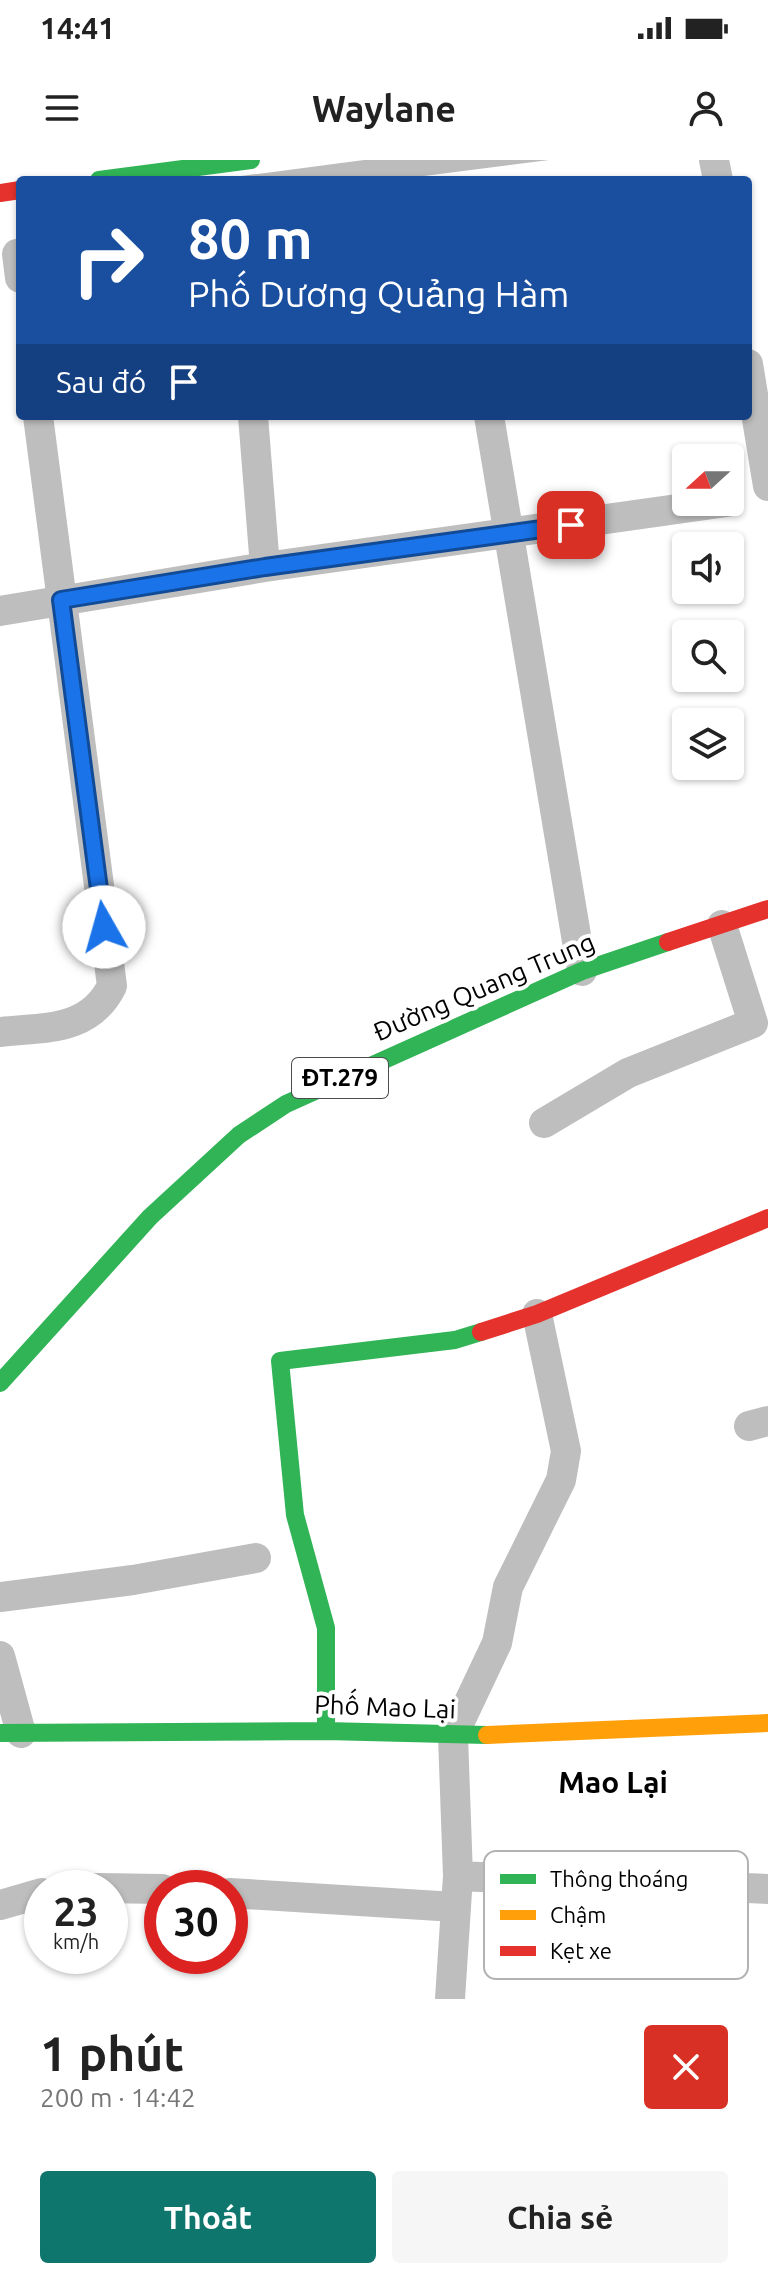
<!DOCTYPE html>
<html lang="vi">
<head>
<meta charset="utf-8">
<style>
	:root { --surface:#fff; --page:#f6f6f6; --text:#222; --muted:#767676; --accent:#0f766e }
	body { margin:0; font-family:Ubuntu,sans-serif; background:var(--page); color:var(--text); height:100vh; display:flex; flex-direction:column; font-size:30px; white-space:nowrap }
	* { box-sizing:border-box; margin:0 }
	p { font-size:26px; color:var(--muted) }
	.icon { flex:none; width:44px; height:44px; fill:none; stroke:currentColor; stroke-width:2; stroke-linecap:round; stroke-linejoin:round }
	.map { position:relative; height:1839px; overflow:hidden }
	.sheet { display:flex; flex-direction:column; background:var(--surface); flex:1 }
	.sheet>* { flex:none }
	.banner { position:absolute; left:16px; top:16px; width:736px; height:244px; border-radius:8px; box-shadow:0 2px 6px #0004; background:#1a4fa0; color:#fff; overflow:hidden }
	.needle { width:52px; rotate:249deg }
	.tools { position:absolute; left:672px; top:284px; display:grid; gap:16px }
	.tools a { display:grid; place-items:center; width:72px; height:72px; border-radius:8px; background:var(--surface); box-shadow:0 2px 6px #0004; font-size:40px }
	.speed { position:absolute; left:24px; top:1710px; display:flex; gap:16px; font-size:40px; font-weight:700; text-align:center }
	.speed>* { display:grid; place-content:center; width:104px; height:104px; border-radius:50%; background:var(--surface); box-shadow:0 2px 6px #0004; line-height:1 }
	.speed small { font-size:20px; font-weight:400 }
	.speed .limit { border:12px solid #d22; background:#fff; color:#111 }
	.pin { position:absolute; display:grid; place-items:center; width:68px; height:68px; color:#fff; margin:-34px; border-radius:16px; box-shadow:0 4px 12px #0006 }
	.me { position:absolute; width:88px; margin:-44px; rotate:353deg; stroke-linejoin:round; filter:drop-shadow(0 0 6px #0008) }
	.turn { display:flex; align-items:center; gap:28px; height:168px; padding:0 40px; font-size:36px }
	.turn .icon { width:104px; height:104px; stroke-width:2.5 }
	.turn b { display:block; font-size:56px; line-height:68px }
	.then { display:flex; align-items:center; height:76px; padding:0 40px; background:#0003; gap:16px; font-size:30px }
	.round { display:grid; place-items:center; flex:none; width:84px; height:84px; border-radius:8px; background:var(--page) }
	.head { display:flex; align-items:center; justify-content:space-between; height:136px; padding:0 40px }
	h1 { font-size:48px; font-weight:700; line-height:60px }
	.action { display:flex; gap:16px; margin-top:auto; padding:16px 40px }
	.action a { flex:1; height:92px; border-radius:8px; background:var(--accent); color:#fff; font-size:32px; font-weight:700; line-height:92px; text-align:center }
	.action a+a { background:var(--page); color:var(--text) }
	.status { display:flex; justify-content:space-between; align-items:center; height:56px; padding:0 40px; background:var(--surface); direction:ltr }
	.status svg { height:22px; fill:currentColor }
	header { display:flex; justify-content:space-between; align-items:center; height:104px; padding:0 40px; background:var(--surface); font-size:36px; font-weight:700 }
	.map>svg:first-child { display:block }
	.water { fill:#bcbcbc }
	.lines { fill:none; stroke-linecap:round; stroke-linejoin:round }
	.street { stroke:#bebebe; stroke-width:30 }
	.fast { stroke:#30b455; stroke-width:18 }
	.slow { stroke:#ff9f0a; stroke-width:18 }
	.jam { stroke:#e5322d; stroke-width:18 }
	.route-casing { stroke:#114b97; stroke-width:20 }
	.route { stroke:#1a73e8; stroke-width:14 }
	.labels { text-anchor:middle; stroke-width:8; stroke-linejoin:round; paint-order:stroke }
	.shield { fill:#fff; stroke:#4c4c4c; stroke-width:2 }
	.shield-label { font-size:24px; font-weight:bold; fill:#000 }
	.street-label { font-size:26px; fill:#000; stroke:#fff }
	.quarter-label { font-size:30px; font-weight:bold; fill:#000; stroke:#fff }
	.key { fill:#fff; stroke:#b2b2b2; stroke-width:2 }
	.key-label { font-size:22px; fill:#000 }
</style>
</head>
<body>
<div class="status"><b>14:41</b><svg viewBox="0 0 49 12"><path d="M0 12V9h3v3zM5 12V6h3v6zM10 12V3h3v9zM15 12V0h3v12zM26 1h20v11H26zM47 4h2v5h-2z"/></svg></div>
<header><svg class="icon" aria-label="menu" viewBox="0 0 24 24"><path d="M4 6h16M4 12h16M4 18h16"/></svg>Waylane<svg class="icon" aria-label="person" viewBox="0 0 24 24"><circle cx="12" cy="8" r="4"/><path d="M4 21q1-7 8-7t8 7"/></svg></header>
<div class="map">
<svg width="768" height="1839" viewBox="0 0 768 1839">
	<rect width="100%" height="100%" fill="#fff"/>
	<path class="water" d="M364 0H549L393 20H211Z"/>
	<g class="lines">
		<path class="street" d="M714 0 718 20
			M17 94 20 118
			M748 204 768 326
			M253 256 265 407
			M489 256 582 811
			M0 451 265 407 727 342
			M0 872C45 867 89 872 112 826L38 256
			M544 963 628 913 753 863 722 765
			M749 1266 768 1261
			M0 1437 133 1420 256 1398
			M0 1496 21 1573
			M458 1716 768 1729
			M98 1728 162 1729
			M230 1733 455 1747
			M0 1745 42 1733
			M450 1839 458 1716 453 1576 497 1483 508 1427 561 1320 566 1291 537 1154"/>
		<path class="fast" d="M99 20 251 0
			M0 1223 150 1057 239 975 286 944 582 811 668 782
			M326 1571V1468L295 1355 280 1201 455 1180 481 1172
			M0 1573 326 1571 487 1575"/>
		<path class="slow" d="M487 1575 768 1563"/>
		<path class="jam" d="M0 33 20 30
			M668 782 768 749
			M481 1172 537 1154 768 1058"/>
	</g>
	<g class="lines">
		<defs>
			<path id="route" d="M104 767 61 440 265 407 571 365"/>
		</defs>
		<use href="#route" class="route-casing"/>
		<use href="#route" class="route"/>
	</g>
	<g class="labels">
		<rect class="shield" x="292" y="898" width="96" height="40" rx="6"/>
		<g class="shield-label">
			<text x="340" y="926">ĐT.279</text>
		</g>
		<g class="street-label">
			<text transform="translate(484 827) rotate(-23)" y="9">Đường Quang Trung</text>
			<text transform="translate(385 1547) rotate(2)" y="9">Phố Mao Lại</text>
		</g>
		<g class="quarter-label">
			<text x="613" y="1633">Mao Lại</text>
		</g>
	</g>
	<rect x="484" y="1691" width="264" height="128" rx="12" class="key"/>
	<rect x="500" y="1714" width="36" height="10" fill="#30b455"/>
	<rect x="500" y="1750" width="36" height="10" fill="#ff9f0a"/>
	<rect x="500" y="1786" width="36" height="10" fill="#e5322d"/>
	<g class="key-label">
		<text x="550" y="1727">Thông thoáng</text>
		<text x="550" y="1763">Chậm</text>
		<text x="550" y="1799">Kẹt xe</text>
	</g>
</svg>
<div class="tools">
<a><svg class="needle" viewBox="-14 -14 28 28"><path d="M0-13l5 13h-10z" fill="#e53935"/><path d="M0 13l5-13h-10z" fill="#767676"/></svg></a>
<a><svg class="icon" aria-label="sound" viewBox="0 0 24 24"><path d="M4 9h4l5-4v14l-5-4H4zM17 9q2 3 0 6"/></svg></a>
<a><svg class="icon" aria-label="search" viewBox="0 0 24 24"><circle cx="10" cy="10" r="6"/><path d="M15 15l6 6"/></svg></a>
<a><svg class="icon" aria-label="layers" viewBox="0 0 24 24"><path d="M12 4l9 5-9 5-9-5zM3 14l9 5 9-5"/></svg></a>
</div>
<div class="speed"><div>23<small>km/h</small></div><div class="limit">30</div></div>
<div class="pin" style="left:571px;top:365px;background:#d93025"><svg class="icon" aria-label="arrive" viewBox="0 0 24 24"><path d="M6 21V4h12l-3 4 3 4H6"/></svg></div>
<svg class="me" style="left:104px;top:767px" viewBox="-20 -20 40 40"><circle r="19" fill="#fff"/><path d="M0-13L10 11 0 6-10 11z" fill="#1a73e8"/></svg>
<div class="banner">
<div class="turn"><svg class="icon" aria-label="right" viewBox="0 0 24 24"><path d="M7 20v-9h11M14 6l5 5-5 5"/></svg><div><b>80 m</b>Phố Dương Quảng Hàm</div></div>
<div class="then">Sau đó<svg class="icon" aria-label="arrive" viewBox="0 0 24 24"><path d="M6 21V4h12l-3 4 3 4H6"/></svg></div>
</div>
</div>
<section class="sheet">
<div class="head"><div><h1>1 phút</h1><p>200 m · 14:42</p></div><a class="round" style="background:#d93025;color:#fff"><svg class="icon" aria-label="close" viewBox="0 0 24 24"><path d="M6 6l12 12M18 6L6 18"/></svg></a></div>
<div class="action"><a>Thoát</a><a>Chia sẻ</a></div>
</section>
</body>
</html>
